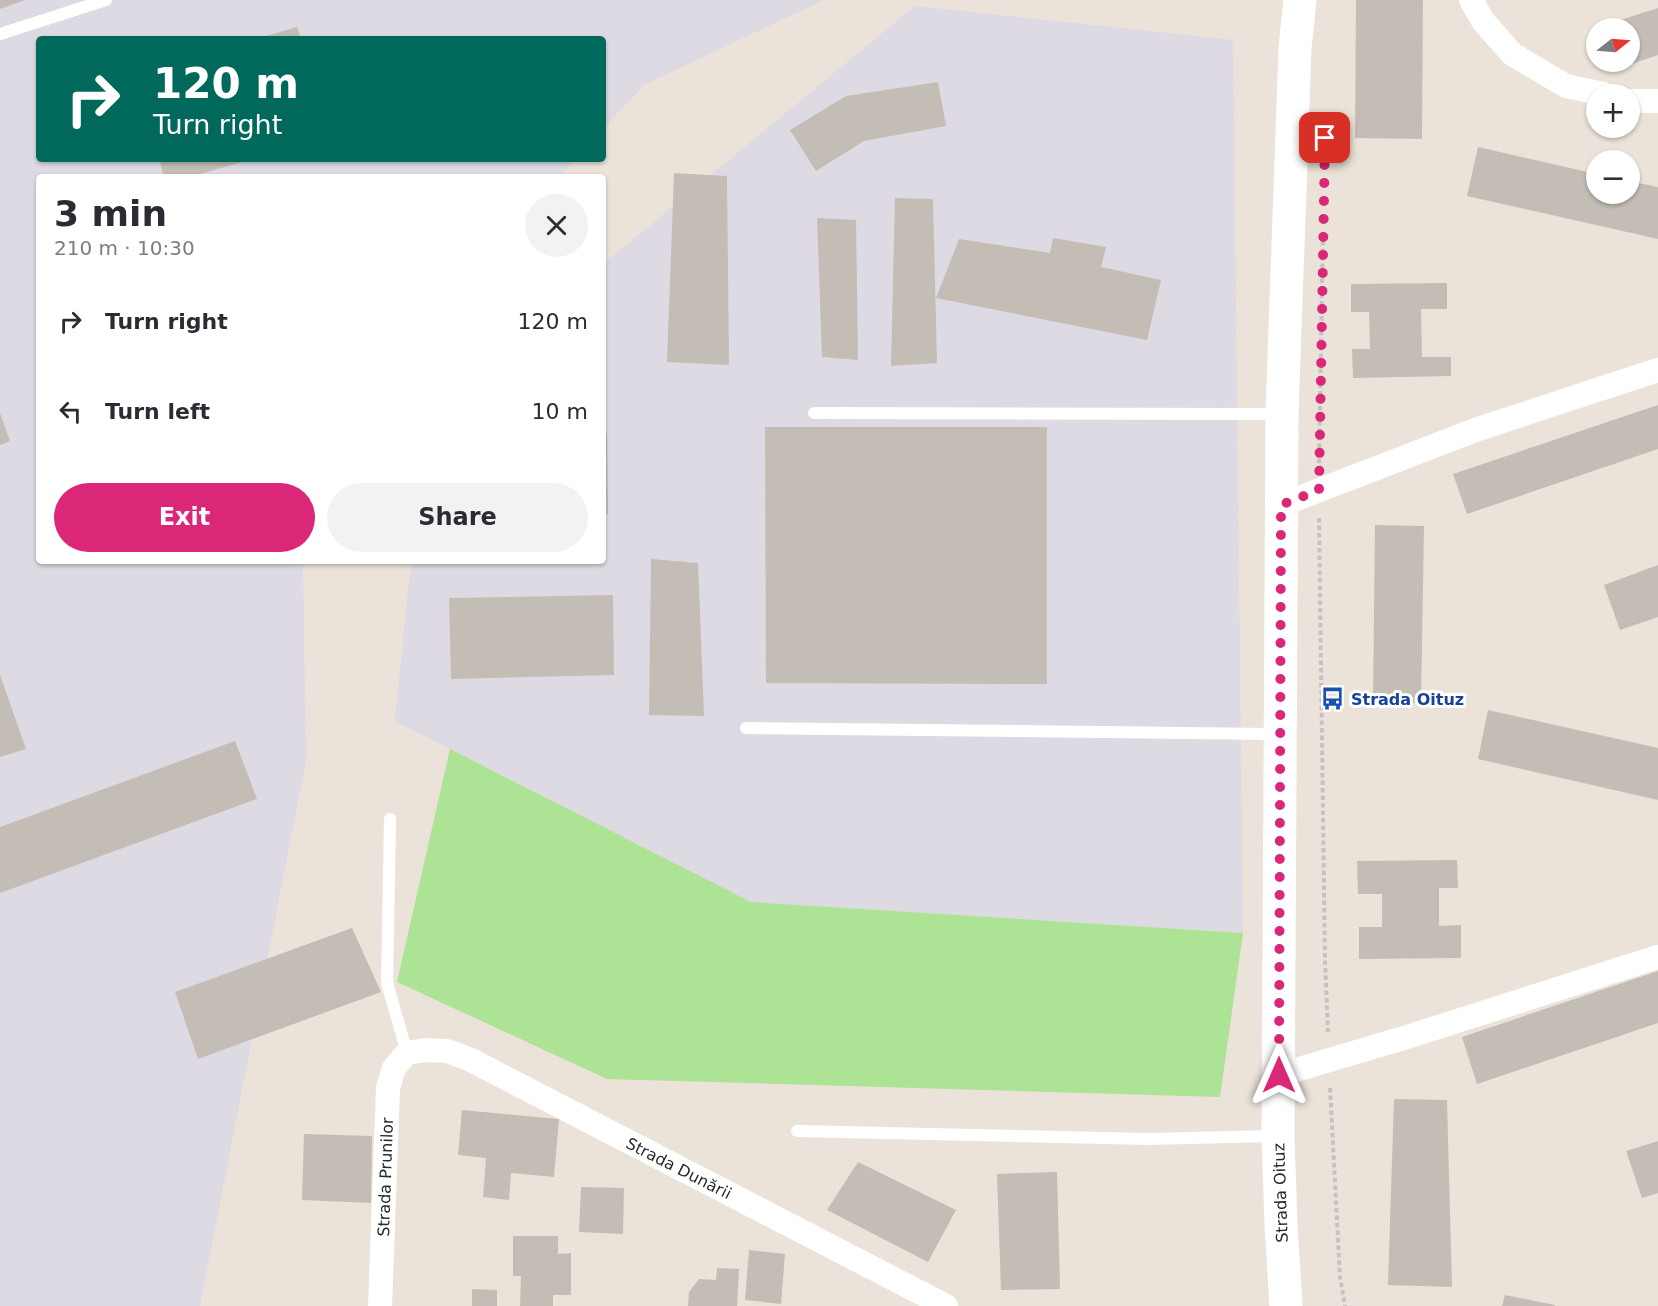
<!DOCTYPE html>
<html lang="en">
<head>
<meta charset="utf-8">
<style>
	:root { --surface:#fff; --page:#f2f2f3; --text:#2b2b33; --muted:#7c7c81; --accent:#db2777 }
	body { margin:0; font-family:"DejaVu Sans",sans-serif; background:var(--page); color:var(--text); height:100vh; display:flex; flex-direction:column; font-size:22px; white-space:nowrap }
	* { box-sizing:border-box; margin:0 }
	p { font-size:20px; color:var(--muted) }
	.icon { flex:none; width:33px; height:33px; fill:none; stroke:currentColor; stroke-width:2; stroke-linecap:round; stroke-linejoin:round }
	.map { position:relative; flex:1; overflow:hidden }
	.side { position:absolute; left:36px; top:174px; width:570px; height:390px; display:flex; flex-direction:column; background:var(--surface); border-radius:6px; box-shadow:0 2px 4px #0004 }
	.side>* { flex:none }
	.guide { position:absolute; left:36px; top:36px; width:570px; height:126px; border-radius:6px; box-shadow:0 2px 4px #0004; background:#00695c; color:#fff; overflow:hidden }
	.needle { width:39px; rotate:73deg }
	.controls { position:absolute; left:1586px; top:18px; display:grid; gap:12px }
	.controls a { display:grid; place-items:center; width:54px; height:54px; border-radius:50%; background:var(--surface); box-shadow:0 2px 4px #0004; font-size:30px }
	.pin { position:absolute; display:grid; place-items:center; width:51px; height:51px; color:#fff; margin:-26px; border-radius:12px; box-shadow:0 3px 9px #0006 }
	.me { position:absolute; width:66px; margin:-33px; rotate:0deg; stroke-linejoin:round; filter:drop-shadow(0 0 4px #0008) }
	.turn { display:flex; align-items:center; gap:21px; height:126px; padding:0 18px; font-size:27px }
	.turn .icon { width:78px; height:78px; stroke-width:2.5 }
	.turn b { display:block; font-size:42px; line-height:51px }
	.round { display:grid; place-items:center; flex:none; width:63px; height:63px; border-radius:32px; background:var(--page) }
	.summary { display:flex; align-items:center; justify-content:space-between; height:102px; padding:0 18px }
	h1 { font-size:36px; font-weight:600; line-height:45px }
	.button { display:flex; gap:12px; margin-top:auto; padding:12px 18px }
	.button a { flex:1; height:69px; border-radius:36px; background:var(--accent); color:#fff; font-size:24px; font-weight:600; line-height:69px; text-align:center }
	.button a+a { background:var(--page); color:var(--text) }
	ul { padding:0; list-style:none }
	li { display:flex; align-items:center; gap:18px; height:90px; padding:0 18px }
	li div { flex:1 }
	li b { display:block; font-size:22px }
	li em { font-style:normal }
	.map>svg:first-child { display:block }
	.industrial { fill:#dddae3 }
	.green { fill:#ade394 }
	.building { fill:#c3bdb6 }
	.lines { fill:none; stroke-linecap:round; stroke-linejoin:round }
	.path { stroke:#c3c3c3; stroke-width:4; stroke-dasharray:4.5 3; stroke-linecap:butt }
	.lane { stroke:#fff; stroke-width:12 }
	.street { stroke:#fff; stroke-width:24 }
	.secondary { stroke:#fff; stroke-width:33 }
	.route { stroke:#db2777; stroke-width:10; stroke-dasharray:0 18 }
	.labels { text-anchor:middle; stroke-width:6; stroke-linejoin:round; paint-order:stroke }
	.transit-label { font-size:16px; font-weight:bold; fill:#164399; stroke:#fff; text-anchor:start }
	.street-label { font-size:16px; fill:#282828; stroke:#fff }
</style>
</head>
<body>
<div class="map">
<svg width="1658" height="1306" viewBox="0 0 1658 1306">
	<rect width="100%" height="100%" fill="#ebe3d9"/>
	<path class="industrial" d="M0 0H824L644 85 603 129V39H39V159H576L559 177H39V561H303L306 760 200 1306H0Z
		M915 6 1233 40 1243 933 751 902 395 721 411 561H603V264Z"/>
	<path class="green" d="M450 749 751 902 1243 933 1220 1097 607 1079 397 982Z"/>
	<path class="building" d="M0 0H25L0 9Z
		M1356 0H1423L1422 139 1355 138Z
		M1658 8V55L1625 66 1623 62H1629V28H1612L1611 23Z
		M297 27 301 39H259V38Z
		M938 82 946 126 864 141 816 171 790 130 846 96Z
		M1478 147 1596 174V194H1629V181L1658 187V239L1467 196Z
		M159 159H249V160L190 177H164Z
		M674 173 727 176 729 365 667 362Z
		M895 198 933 199 937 363 891 366Z
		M817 218 856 220 858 360 822 357Z
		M1053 238 1106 247 1101 267 1161 280 1147 340 936 298 959 239 1050 253Z
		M1447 283V309H1421L1422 357H1451V376L1353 378 1352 349H1370L1369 312H1351V284Z
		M1658 405V449L1467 514 1453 474Z
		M0 413 10 441 0 445Z
		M765 427H1047V684L766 683Z
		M603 433H607L608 514H603Z
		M1375 525 1424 526 1421 703 1373 702Z
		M651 559 698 563 704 716 649 715Z
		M1658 565V617L1620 630 1604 585Z
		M613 595 614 675 451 679 449 598Z
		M0 675 26 749 0 757Z
		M1488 710 1658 748V800L1478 759Z
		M235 741 257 799 0 893V827Z
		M1457 860 1458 888H1439V926L1461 925V958L1359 959V927H1382V894H1358L1357 861Z
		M352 928 381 992 198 1059 175 992Z
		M1658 971V1023L1477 1084 1462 1037Z
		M1394 1099 1447 1100 1452 1287 1388 1285Z
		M462 1110 559 1119 554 1177 511 1173 509 1200 483 1197 486 1158 458 1155Z
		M304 1134 372 1136 371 1203 302 1200Z
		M1658 1141V1193L1642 1198 1626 1151Z
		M858 1162 956 1210 928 1262 827 1210Z
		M1057 1172 1060 1289 1001 1290 997 1174Z
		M581 1187 624 1188 623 1234 579 1232Z
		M513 1236H558V1254L571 1253V1295H553V1306H520L521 1276H513Z
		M749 1250 785 1254 781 1304 745 1300Z
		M717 1268 739 1269 737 1306H688L689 1292 699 1279 716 1280Z
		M472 1289 497 1290V1306H472Z
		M1505 1295 1555 1305V1306H1502Z"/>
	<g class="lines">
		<path class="path" d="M1319 463 1323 231
			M1319 518 1325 961 1328 1033
			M1330 1088 1340 1277 1345 1306"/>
		<path class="lane" d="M0 34 106 0
			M814 413 1280 414
			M746 728 1279 734
			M390 819 387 983 407 1053
			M797 1131 1148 1139 1275 1136"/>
		<path class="street" d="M1471 0 1483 21 1512 54 1566 86 1603 94
			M1629 101H1658
			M1281 505 1478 429 1658 370
			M1279 1075 1407 1037 1658 957
			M380 1306 388 1088 394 1068 407 1053 425 1050 447 1051 469 1059 946 1306"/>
		<path class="secondary" d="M1286 1306 1281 1225 1278 1136 1282 414 1295 48 1300 0"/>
	</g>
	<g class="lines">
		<path class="route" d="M1279 1075 1281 505 1319 490 1325 138"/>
	</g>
	<defs>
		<symbol id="bus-bare" viewBox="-9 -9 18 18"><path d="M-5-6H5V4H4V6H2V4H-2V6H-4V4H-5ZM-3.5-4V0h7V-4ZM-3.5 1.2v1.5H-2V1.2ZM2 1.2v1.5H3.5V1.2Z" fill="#1a4fb4" stroke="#fff" stroke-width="2.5" paint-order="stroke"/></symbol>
	</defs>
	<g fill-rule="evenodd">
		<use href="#bus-bare" x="1316" y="682" width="33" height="33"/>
	</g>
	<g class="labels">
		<g class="transit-label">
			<text x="1351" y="705">Strada Oituz</text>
		</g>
		<g class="street-label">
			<text transform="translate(679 1168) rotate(27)" y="6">Strada Dunării</text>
			<text transform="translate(385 1177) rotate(-88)" y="6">Strada Prunilor</text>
			<text transform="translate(1280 1193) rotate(-92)" y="6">Strada Oituz</text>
		</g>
	</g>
</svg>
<div class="controls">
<a><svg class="needle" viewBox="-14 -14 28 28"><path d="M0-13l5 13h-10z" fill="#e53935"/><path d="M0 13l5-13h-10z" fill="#7c7c81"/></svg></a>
<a>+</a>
<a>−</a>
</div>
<div class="pin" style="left:1325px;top:138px;background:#d93025"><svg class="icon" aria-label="arrive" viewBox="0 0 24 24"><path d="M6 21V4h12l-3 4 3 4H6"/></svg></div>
<svg class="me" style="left:1279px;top:1075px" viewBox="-20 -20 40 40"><path d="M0-17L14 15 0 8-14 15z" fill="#db2777" stroke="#fff" stroke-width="4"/></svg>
<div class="guide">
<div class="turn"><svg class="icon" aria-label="right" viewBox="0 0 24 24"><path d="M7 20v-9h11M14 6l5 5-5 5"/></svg><div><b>120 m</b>Turn right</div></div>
</div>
<section class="side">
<div class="summary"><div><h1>3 min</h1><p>210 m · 10:30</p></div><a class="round"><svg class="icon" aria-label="close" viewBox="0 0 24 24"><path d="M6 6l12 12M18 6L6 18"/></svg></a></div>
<ul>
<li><svg class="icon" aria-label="right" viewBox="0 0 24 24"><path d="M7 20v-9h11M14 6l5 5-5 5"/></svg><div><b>Turn right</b></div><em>120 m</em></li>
<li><svg class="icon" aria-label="left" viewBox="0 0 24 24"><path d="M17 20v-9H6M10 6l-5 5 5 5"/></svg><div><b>Turn left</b></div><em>10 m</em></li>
</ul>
<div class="button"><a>Exit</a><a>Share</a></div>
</section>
</div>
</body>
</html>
